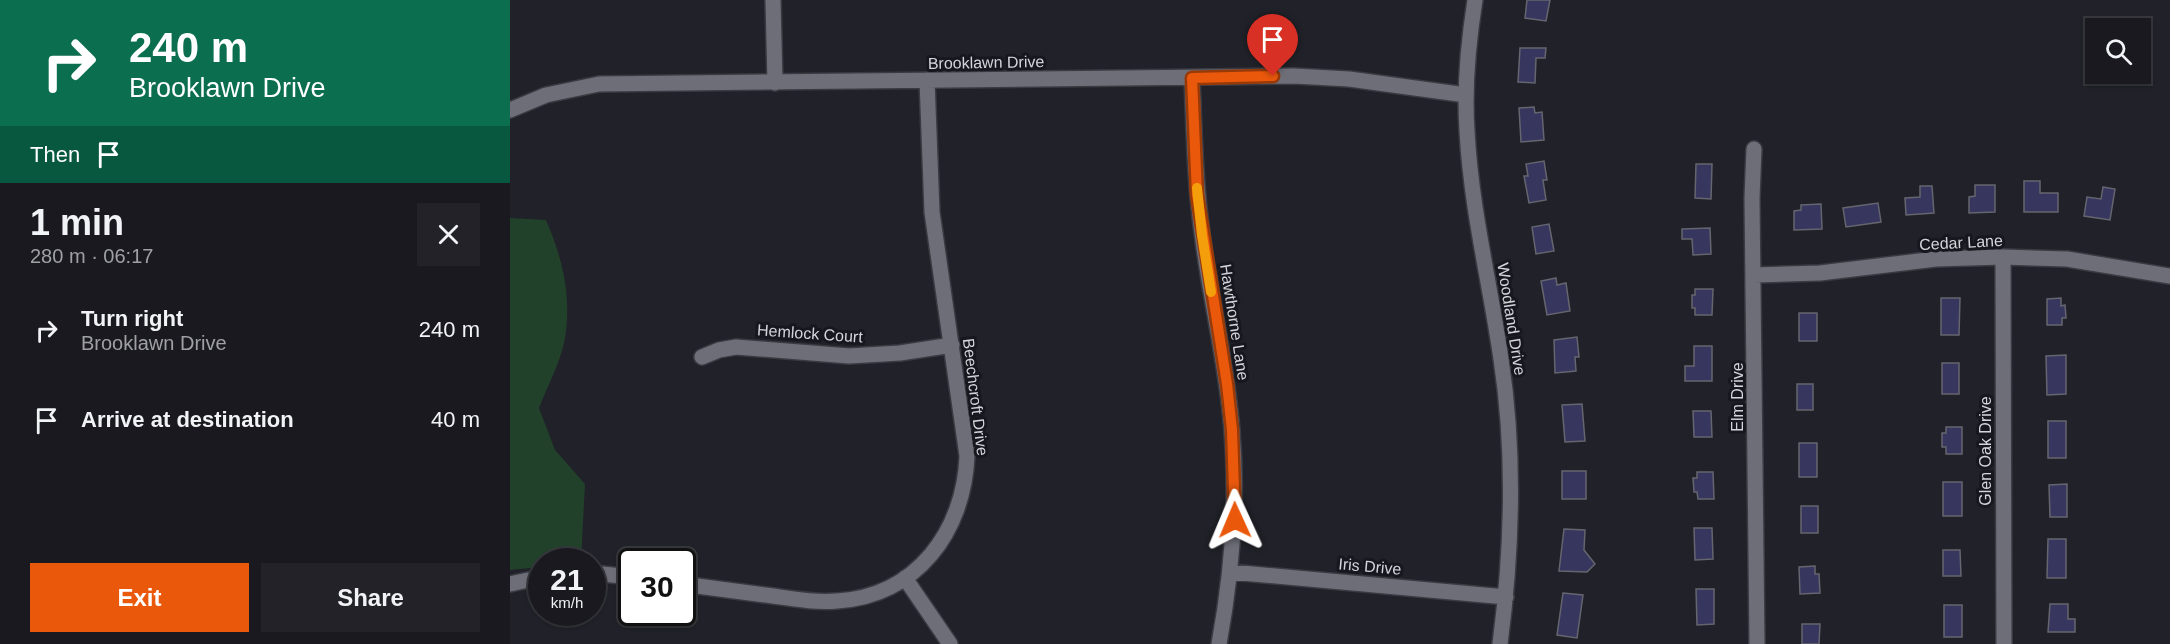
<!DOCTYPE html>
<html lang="en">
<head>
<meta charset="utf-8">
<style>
	:root { --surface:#19191f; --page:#222228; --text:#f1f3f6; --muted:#9fa0a4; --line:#37383d; --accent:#ea580c }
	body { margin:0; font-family:Helvetica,sans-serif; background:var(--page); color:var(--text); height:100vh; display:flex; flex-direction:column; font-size:22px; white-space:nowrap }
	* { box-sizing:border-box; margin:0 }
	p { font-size:20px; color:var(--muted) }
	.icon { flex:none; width:33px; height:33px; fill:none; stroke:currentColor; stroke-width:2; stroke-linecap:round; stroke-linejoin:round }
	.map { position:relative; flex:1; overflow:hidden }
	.drawer { display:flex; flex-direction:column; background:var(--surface); width:510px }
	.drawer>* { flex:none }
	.banner { background:#0b6e4f; color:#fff; overflow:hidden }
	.tools { position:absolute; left:1575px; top:18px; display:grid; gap:12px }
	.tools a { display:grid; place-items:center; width:66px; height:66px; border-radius:0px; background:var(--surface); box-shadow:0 2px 4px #0004,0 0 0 2px var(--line); font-size:30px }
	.speed { position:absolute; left:18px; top:548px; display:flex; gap:12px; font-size:30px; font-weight:700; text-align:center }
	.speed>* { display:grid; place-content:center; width:78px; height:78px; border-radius:50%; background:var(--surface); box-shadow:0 2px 4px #0004,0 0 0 2px var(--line); line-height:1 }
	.speed small { font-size:15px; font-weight:400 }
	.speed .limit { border:3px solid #111; border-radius:9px; background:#fff; color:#111 }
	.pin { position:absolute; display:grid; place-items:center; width:51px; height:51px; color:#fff; margin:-62px -26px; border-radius:50% 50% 50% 0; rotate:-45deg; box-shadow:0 0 6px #0007 }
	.pin .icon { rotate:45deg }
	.me { position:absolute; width:66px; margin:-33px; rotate:359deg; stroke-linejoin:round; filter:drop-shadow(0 0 4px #0008) }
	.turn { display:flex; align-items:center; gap:21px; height:126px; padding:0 30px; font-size:27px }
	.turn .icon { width:78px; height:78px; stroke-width:2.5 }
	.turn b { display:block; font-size:42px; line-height:51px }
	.then { display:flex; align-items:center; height:57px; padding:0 30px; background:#0003; gap:12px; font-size:22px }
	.round { display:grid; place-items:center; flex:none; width:63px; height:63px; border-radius:0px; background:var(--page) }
	.summary { display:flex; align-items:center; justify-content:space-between; height:102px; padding:0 30px }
	h1 { font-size:36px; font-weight:600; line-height:45px }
	.action { display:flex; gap:12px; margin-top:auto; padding:12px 30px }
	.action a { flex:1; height:69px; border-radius:0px; background:var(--accent); color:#fff; font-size:24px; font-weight:600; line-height:69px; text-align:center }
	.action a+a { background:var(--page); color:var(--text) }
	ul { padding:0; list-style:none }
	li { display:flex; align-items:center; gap:18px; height:90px; padding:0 30px }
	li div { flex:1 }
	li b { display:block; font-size:22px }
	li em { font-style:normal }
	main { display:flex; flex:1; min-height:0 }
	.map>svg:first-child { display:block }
	.green { fill:#22412b }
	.building { fill:#37365e; stroke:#65656f; stroke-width:1.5 }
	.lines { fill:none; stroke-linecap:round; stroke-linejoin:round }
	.minor-casing { stroke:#3a3b42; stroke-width:18 }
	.minor { stroke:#6e6e78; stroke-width:15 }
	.route-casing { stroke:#983908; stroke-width:15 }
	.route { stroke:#ea580c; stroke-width:10 }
	.slow { stroke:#f59e0b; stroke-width:10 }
	.labels { text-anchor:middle; stroke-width:6; stroke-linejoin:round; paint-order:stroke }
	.street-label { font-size:16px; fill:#d4d5da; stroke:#17181f }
</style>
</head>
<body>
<main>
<section class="drawer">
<div class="banner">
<div class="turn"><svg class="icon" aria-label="right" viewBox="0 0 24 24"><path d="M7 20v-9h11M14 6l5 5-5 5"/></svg><div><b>240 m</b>Brooklawn Drive</div></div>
<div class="then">Then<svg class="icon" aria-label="arrive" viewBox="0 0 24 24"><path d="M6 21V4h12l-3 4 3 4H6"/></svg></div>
</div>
<div class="summary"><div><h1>1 min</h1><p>280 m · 06:17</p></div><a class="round"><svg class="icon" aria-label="close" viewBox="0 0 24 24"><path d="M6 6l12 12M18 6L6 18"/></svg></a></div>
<ul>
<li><svg class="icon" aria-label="right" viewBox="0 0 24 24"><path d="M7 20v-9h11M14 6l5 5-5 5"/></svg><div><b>Turn right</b><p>Brooklawn Drive</p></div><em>240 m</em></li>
<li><svg class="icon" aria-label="arrive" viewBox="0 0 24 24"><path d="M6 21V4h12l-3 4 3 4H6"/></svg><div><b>Arrive at destination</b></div><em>40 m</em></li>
</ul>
<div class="action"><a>Exit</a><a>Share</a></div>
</section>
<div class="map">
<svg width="1660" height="644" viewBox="0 0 1660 644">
	<rect width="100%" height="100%" fill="#212129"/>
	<path class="green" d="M0 218 36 220C52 257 62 296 55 338 51 361 38 385 29 408L45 450 75 484 71 561H32L31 567 0 570Z"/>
	<path class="building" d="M1017 0H1040L1036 21 1015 18Z
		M1010 48H1036L1035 58H1026L1025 83 1008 82Z
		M1024 107 1025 113 1032 112 1034 140 1011 142 1009 108Z
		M1034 161 1037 180H1033L1036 200 1019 203 1014 176H1018L1016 164Z
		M1186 164H1202L1201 199 1185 198Z
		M1514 181H1530V193H1548V212H1514Z
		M1465 185H1485V212L1459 213V197L1465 196Z
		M1410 186H1422L1424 213 1396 215 1395 198 1410 197Z
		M1593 187 1605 189 1600 220 1574 216 1577 197 1591 199Z
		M1368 203 1371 222 1336 227 1333 208Z
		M1311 204 1312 229 1284 230V211L1291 210V205Z
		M1039 224 1044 251 1026 254 1022 227Z
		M1200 228 1201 254 1183 255 1182 239H1172V229Z
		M1046 278 1047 285 1056 283 1060 311 1037 315 1031 281Z
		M1185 289H1203L1202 315H1185V308H1182V295H1185Z
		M1431 298H1450L1449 335H1431Z
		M1551 298V306L1555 305 1556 318H1552V325H1537V299Z
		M1289 313H1307V341H1289Z
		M1067 337 1069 357H1065L1066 371 1045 373 1044 340Z
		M1184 346H1202V381H1175V366H1184Z
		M1556 355V394L1537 395 1536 356Z
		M1432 363H1449V394H1432Z
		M1287 384H1303V410H1287Z
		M1072 404 1075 441 1055 442 1052 405Z
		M1183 411H1201L1202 437H1184Z
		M1538 421H1556V458H1538Z
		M1436 427H1452V454H1436V447H1432V433H1436Z
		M1289 443H1307V477H1289Z
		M1052 471H1076V499H1052Z
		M1187 472H1203L1204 499H1188L1187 492H1184L1183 478H1187Z
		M1433 482H1452V516H1433Z
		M1557 484V517H1540L1539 485Z
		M1291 506H1308V533H1291Z
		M1184 528H1202L1203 559 1185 560Z
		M1054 529 1075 530 1074 550 1085 564 1077 572 1049 571Z
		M1538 539H1556V578H1537Z
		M1433 550H1450L1451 576H1433Z
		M1305 566V574H1309L1310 593 1290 594 1289 567Z
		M1186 589H1204V624L1187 625Z
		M1053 593 1073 595 1067 638 1047 635Z
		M1540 604H1558V619H1565V632H1538Z
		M1434 605H1452V637H1434Z
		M1292 624H1310L1309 644H1292Z"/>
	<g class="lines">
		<defs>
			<path id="minor" d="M263 0 265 83
				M965 0C958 44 954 87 957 131 961 208 980 283 991 359 1005 451 1002 552 990 644
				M682 78C684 130 685 182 692 233 700 299 717 364 722 431 728 503 722 573 709 644
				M0 110 36 95 89 84 784 76 839 79 956 95
				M1244 149 1242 198 1247 644
				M1493 257 1494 644
				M1244 275 1310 273 1426 259 1493 257 1557 259 1660 276
				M192 357 209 350 226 347 339 356 390 353 442 345
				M721 572 996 597
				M82 573 122 577
				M395 578 440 644
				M0 584 32 577
				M172 584C203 588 233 592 263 596 284 599 306 603 327 601 407 596 454 531 457 456L422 212 417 80"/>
		</defs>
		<use href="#minor" class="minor-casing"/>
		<use href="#minor" class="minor"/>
	</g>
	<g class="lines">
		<defs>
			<path id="route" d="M725 520 722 430 717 384 687 195 682 78 763 76"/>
		</defs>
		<use href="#route" class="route-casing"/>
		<use href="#route" class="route"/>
		<path class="slow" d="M687 188 692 235 701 292"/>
	</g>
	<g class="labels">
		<g class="street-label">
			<text transform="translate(476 62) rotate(-1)" y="6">Brooklawn Drive</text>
			<text transform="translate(1451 242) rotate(-3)" y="6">Cedar Lane</text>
			<text transform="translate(1002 319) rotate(81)" y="6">Woodland Drive</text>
			<text transform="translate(725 322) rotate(81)" y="6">Hawthorne Lane</text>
			<text transform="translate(300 333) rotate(4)" y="6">Hemlock Court</text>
			<text transform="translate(466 397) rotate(83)" y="6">Beechcroft Drive</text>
			<text transform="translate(1227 397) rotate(-90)" y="6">Elm Drive</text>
			<text transform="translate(1475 451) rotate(-90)" y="6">Glen Oak Drive</text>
			<text transform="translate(860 566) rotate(5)" y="6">Iris Drive</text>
		</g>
	</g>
</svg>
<div class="tools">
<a><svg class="icon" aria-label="search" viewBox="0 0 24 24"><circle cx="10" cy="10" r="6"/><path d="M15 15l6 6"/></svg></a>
</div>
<div class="speed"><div>21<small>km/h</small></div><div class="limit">30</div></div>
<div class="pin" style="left:763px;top:76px;background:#d93025"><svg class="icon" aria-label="arrive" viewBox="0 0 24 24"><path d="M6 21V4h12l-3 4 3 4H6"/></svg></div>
<svg class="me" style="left:725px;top:520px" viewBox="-20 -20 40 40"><path d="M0-17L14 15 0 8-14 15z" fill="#ea580c" stroke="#fff" stroke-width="4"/></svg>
</div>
</main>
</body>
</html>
